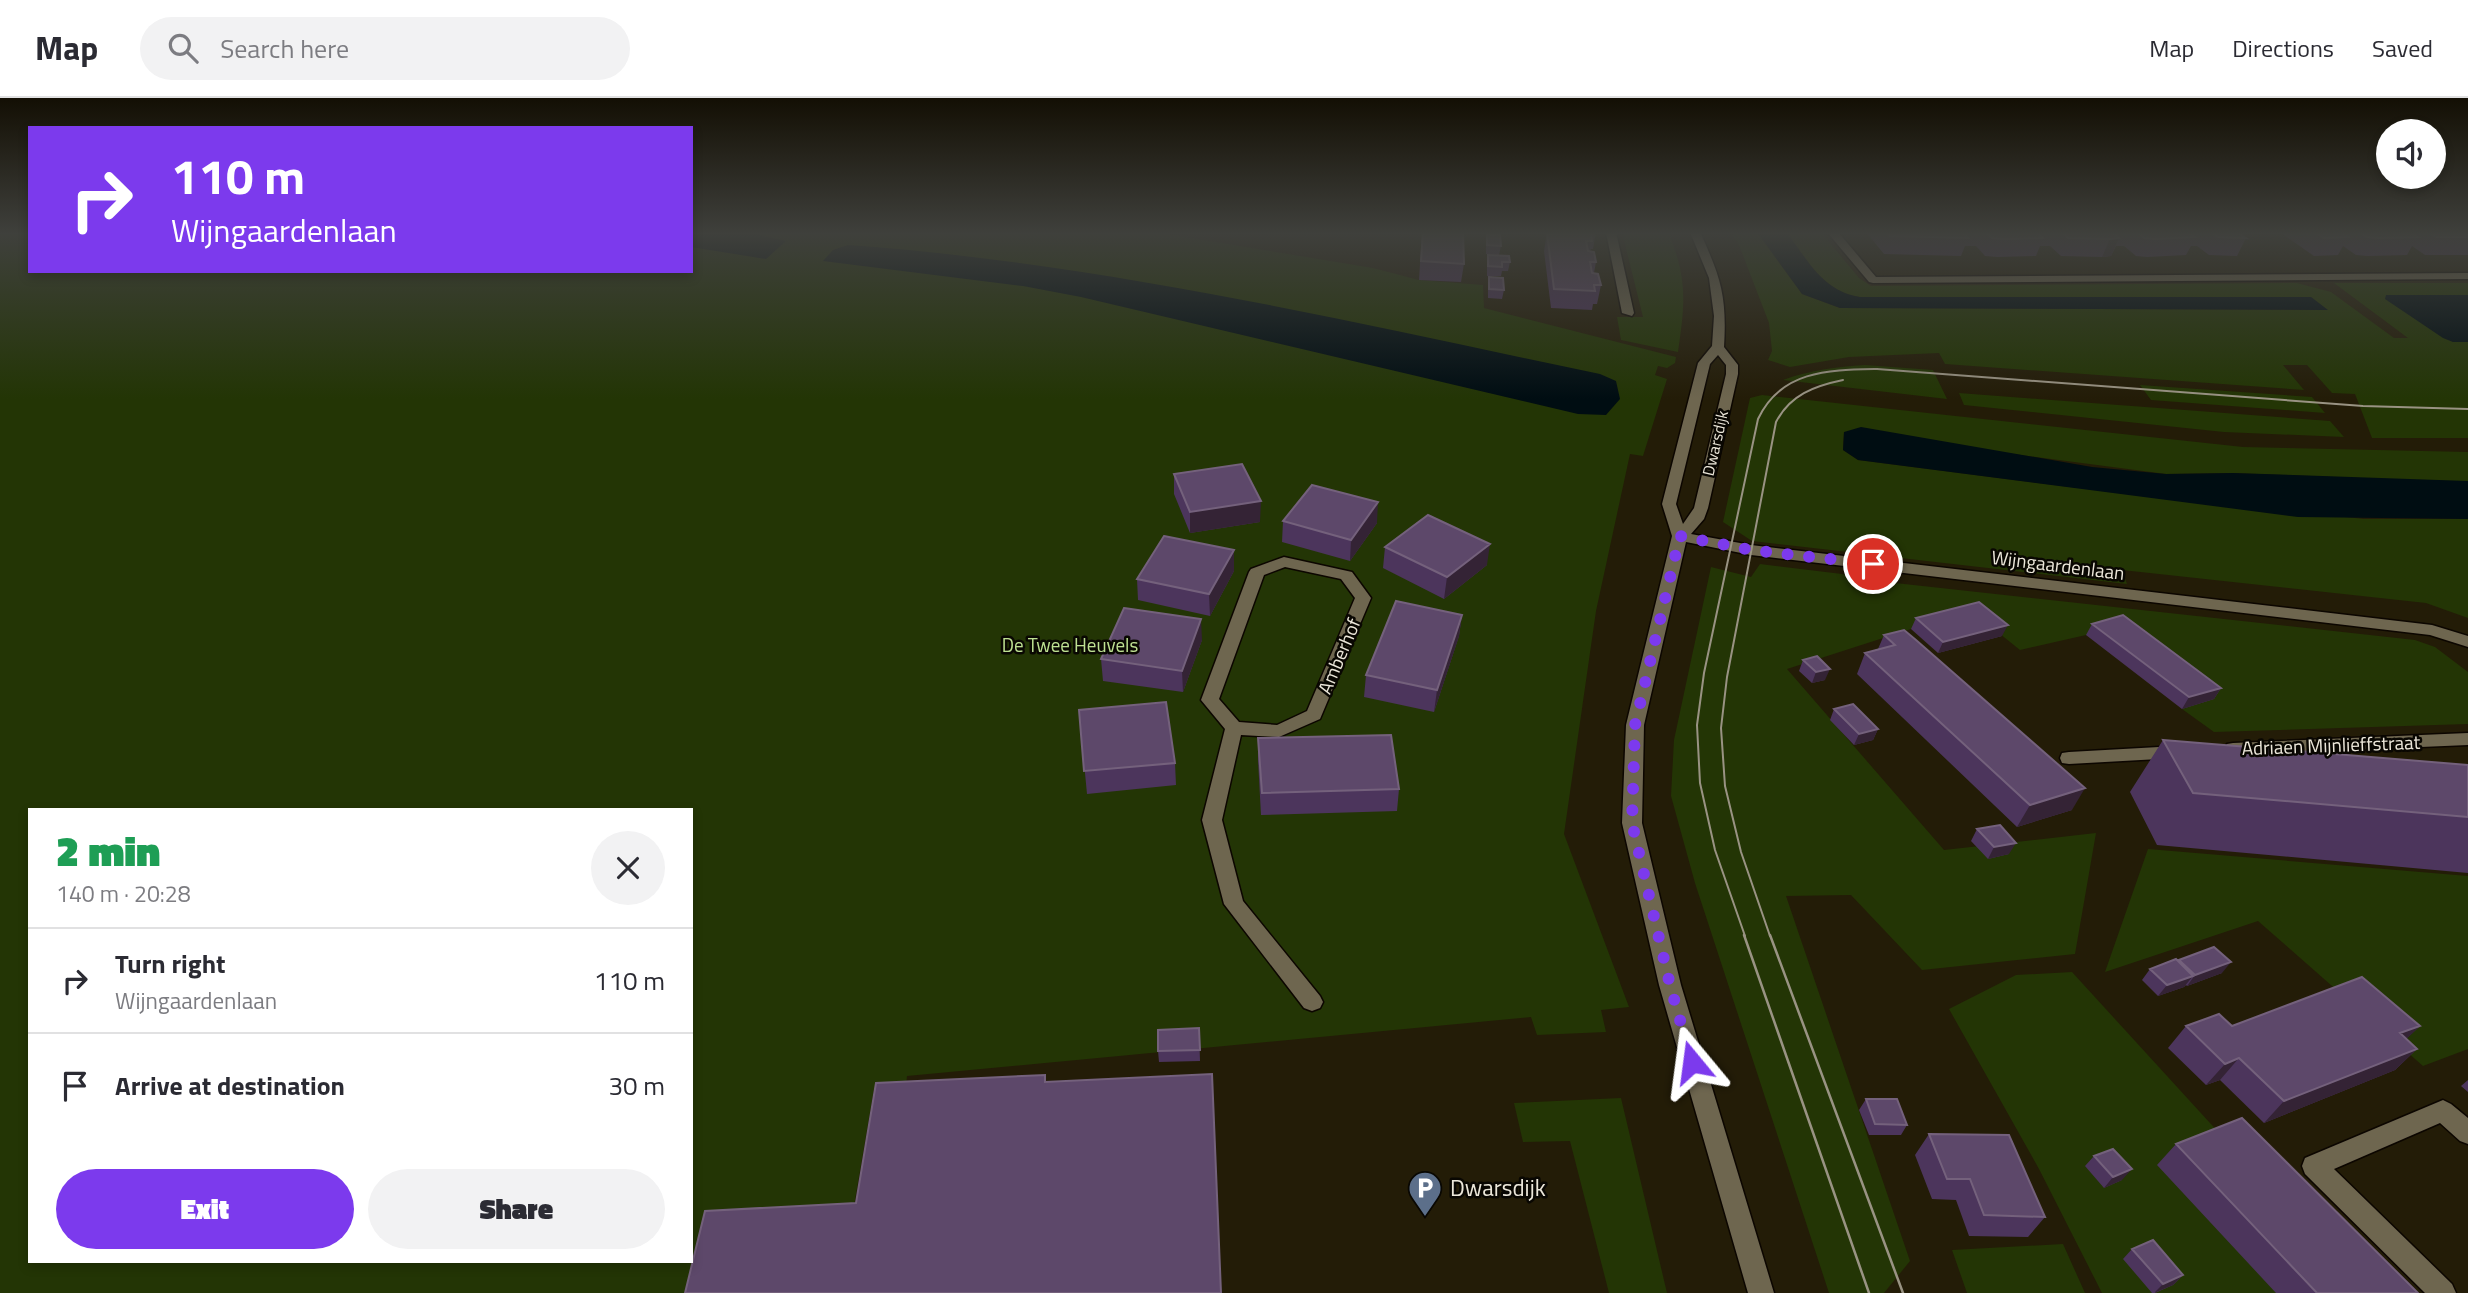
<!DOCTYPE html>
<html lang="en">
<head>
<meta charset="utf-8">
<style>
	:root { --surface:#fff; --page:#f2f2f3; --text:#2b2b33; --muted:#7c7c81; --line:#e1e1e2; --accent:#7c3aed }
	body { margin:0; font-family:"Titillium Web",sans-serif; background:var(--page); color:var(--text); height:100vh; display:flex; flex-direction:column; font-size:26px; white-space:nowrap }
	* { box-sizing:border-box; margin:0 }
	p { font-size:23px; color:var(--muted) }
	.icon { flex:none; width:38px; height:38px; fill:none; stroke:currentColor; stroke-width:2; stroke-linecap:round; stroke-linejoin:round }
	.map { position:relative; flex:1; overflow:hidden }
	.details { position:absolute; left:28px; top:710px; width:665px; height:455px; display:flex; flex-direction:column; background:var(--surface); border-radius:0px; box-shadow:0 4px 10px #0003 }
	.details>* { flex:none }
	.top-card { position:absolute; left:28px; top:28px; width:665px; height:147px; border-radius:0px; box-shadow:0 4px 10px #0003; background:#7c3aed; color:#fff; overflow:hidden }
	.fabs { position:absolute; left:2376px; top:21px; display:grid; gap:14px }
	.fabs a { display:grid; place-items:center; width:70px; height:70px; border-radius:50%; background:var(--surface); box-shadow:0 4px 10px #0003; font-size:35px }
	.pin { position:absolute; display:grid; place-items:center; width:60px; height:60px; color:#fff; margin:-30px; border:4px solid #fff; border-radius:50%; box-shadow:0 2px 7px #0007 }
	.me { position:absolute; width:77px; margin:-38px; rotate:344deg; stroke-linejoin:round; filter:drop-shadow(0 0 5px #0008) }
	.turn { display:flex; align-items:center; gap:24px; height:147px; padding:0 28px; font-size:32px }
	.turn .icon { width:91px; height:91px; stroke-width:2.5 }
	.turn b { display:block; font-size:49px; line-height:60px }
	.round { display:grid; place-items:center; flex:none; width:74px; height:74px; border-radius:37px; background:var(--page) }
	.overview { display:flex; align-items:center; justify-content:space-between; height:119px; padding:0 28px }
	h1 { font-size:42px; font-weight:800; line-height:52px; color:#1e9e55 }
	.action { display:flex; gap:14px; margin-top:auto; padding:14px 28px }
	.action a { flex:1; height:80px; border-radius:42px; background:var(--accent); color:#fff; font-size:28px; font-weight:800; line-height:80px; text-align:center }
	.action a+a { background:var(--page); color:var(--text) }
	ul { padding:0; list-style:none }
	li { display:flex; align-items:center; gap:21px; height:105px; padding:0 28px; border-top:2px solid var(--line) }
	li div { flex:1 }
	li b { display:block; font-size:26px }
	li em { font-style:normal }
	header { display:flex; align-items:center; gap:42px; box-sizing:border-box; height:98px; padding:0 35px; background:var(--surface); border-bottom:2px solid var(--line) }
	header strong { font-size:33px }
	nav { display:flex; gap:38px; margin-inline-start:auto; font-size:24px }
	.search { width:490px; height:63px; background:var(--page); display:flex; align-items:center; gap:18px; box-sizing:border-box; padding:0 24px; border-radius:38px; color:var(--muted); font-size:26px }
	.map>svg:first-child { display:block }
	.green { fill:#233505; fill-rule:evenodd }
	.water { fill:#000d12 }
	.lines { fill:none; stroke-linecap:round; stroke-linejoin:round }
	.minor-casing { stroke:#0c0600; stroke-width:3 }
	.minor { fill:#6e664f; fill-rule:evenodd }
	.tram-far1 { stroke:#999383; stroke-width:2 }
	.tram { stroke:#999383; stroke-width:2.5 }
	.wall { fill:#4c355c }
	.shaded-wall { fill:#342335 }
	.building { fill:#5d486a; stroke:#74617c; stroke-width:2 }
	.route { stroke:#7c3aed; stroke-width:12; stroke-dasharray:0 21.6 }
	.labels { text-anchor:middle; stroke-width:5; stroke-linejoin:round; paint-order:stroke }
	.far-street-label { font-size:16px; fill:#ece7da; stroke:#090702 }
	.street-label { font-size:19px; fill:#ece7da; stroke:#090702 }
	.park-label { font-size:19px; fill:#bee192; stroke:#090702 }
	.near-poi-label { font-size:23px; fill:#ece7da; stroke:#090702; text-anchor:start }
</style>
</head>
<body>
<header>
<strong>Map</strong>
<div class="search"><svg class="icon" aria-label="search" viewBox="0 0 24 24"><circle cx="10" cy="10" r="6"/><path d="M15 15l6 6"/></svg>Search here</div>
<nav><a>Map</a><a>Directions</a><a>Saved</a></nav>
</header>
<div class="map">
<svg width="2468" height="1195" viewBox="0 0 2468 1195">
	<rect width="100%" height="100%" fill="#231c07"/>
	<path class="green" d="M0 134H30V173H691V134H1155L1373 170 1419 182 1483 187 1484 210 1676 259 1675 265 1667 270 1658 268 1655 277 1667 281 1643 358 1630 356 1596 513 1564 736 1629 909 1601 912 1606 934 1537 937 1531 919 907 978 906 989 874 991 839 1195H0ZM30 712H691V1164H30Z
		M1622 134H1668C1688 181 1685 205 1678 254L1621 242 1617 219H1643Z
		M1731 134H1757L1802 196 1840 210 2327 212 2311 199H1860C1822 193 1808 162 1786 134H1821L1859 180 1871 188 2297 185 2331 194 2394 240H2408L2334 185H2468V197H2386L2453 244H2468V340H2372L2355 296 2332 295 2307 267H2283L2304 292 1945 266 1939 255 1849 259 1790 269 1768 262 1772 253 1769 225 1739 147Z
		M1865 267 1933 272 1947 301 1783 282C1810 272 1836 269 1865 267Z
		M2140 287 2312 299 2325 315 2151 302Z
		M1959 295 2330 323 2344 339 2224 334 1964 307Z
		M1762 297 2243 349 2468 354V383H2435L2233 375 2166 376 1844 334 1843 352 1858 362 2070 389 2364 421H2468V520L2426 505 2122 472 2127 486 1752 443 1723 424 1750 300Z
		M1760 466 1842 476 1868 482 2415 542 2435 549 2468 574V626L2214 634 2182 611 2213 600 2086 537 2020 552 1974 515 1911 531 1787 571 1944 752 2096 735 2075 856 1922 872 1851 797 1786 798 1910 1163 1884 1195H1829L1695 785 1671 698 1674 642 1711 469 1751 479Z
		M2148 751 2468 778V951L2423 968 2258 823 2105 874Z
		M2072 874 2210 1025 2372 1195H2102L2039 1071 1949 911 2016 877Z
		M1621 1000 1667 1195H1609L1570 1043 1523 1044 1514 1005Z
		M2063 1146 2085 1195H1967L1952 1152Z"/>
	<path class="water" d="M691 134H747L786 143 766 161 691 149Z
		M1757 134H1786C1808 162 1822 193 1860 199H2311L2328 212 1840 210 1802 196Z
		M848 147C1102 165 1351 224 1600 276L1616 283 1620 301 1606 317 1578 316 1081 199 1023 188 823 163 833 152Z
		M2386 197H2468V244H2453L2443 240 2385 201Z
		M1861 329 2092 369 2166 376 2233 375 2468 383V421L2298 419 1858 362 1843 352 1844 334Z"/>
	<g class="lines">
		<defs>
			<path id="minor" d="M1606 134H1616L1634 215 1632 218 1622 215Z
				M1690 134H1700C1721 180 1727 198 1724 249L1738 267V276L1708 410 1704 421 1691 436 1751 447 2432 527 2468 538V549L2430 537 1751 457 1686 444 1644 627 1642 725 1681 887 1774 1195H1748L1659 887 1622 725 1626 627 1672 438 1662 406 1698 265 1712 248 1714 218 1709 180ZM1718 257 1726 267V276L1694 410 1683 426 1676 406 1710 266Z
				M1827 134H1838L1876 179 2468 175V181L1873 185 1869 184Z
				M1284 459 1352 474 1371 500 1320 621 1279 639 1241 637 1222 722 1243 803 1320 898 1323 904 1320 910 1312 913 1304 910 1224 806 1202 722 1225 631 1201 602 1249 474 1251 471ZM1285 469 1341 481 1355 500 1307 613 1277 627 1239 624 1219 601 1264 477Z
				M2468 635V647L2233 657 2227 656 2224 651 2227 646 2233 645Z
				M2177 648 2183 649 2186 654 2183 659 2177 660 2069 666 2062 665 2060 660 2062 655 2069 654Z
				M2443 1002 2451 1006 2468 1020V1046L2460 1043 2440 1025 2334 1071 2452 1186 2456 1195H2425L2305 1076 2302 1068 2305 1060Z"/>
		</defs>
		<use href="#minor" class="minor-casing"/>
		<use href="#minor" class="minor"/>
		<path class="tram-far1" d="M1745 838 1715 752 1700 685 1697 627 1704 575 1758 321C1781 272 1829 272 1877 271L2363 308 2468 311
			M1770 838 1741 754 1725 688 1721 630 1727 579 1776 324C1790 297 1814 288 1843 282"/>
		<path class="tram" d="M1744 837 1869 1195
			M1770 837 1903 1195"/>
	</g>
	<path class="wall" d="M1422 134H1463L1464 166 1461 184 1419 182Z
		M1485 134H1498V137L1485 136Z
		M1547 134H1596L1593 151H1591L1590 153 1596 164 1594 175 1601 187 1597 206H1593L1592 212 1551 210 1544 153Z
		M1866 134H2237L2246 140 2237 158 2209 157 2197 148H2191L2186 157 2147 159 2136 158 2124 148H2116L2111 158 2102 159 2061 158 2050 148H2040L2036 158 1997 159 1985 158 1976 148H1965L1961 158 1884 156Z
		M2285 134H2468V157H2425L2412 148 2407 157 2368 158 2356 157 2343 148 2338 157 2314 158 2284 137Z
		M1487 137 1501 148 1499 157 1486 156V146Z
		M1488 157 1510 164 1508 173H1502L1501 178H1487V166Z
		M1489 179 1504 192 1502 201 1488 200V188Z
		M1174 376 1260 424 1190 435 1174 396Z
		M1283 423 1377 425 1350 463 1282 444Z
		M1385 449 1487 467 1444 501 1383 470Z
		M1234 473 1210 518 1138 502 1137 481Z
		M1462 517 1459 538 1434 614 1364 599 1366 577Z
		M1916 520 2002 538 1938 555 1911 531Z
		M2092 526 2221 590 2214 601 2182 611 2086 537Z
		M1884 537 2072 712 2017 729 1857 576 1865 555 1878 551Z
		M1202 542 1183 594 1103 583 1101 561Z
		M1803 562 1825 582 1812 585 1799 573Z
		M1834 611 1878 631 1873 642 1854 647 1830 622Z
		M1079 612 1175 665 1176 687 1087 696Z
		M1258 640 1399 691 1397 713 1261 717 1258 662Z
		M2163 642 2468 667V775L2157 747 2130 694Z
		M1977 731 2009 756 1988 761 1971 743Z
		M2179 862 2222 875 2187 888 2186 887 2184 889 2158 898 2142 882 2150 871 2178 863Z
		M2186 928H2420L2406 941 2417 951 2395 972 2264 1025 2220 982 2206 987 2168 950Z
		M1199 930 1200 963 1159 964 1158 953Z
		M2468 982V994L2461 988Z
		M1866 1001 1907 1027 1901 1037H1869L1859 1012Z
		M1929 1036 2045 1119 2028 1139 1969 1138 1956 1102 1932 1101 1915 1057Z
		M2176 1046 2418 1195H2276L2157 1067Z
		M2094 1058 2122 1082 2104 1090 2085 1068Z
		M2132 1151 2183 1177 2173 1187 2155 1195H2152L2123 1161Z"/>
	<path class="shaded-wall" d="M2119 140 2111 158 2102 159 2110 141Z
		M1261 403 1260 424 1190 435V414Z
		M1378 404 1377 425 1350 463 1351 442Z
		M1490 446 1487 467 1444 501 1447 479Z
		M1234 452V473L1210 518 1209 496Z
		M1462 517 1459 538 1434 614 1437 592Z
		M1201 521 1202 542 1183 594 1182 573Z
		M2008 527 2002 538 1938 555 1943 544Z
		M1830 571 1825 582 1812 585 1816 574Z
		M2221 590 2214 601 2182 611 2189 599Z
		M1878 631 1873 642 1854 647 1859 636Z
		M2085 690 2072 712 2017 729 2030 707Z
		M2016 745 2009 756 1988 761 1994 749Z
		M2231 864 2222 875 2187 888 2195 877Z
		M2193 878 2184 889 2158 898 2167 887Z
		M2420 928 2398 949 2400 935Z
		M2417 951 2395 972 2264 1025 2284 1003Z
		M2239 960 2220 982 2206 987 2225 966Z
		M2132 1071 2122 1082 2104 1090 2113 1079Z
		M2183 1177 2173 1187 2154 1195 2163 1186Z"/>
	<path class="building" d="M1423 134H1463L1464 166 1421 163Z
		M1552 134H1591L1592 143H1586L1588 153 1594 154 1596 164H1590L1592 175 1598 176 1601 187H1594L1595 193 1554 191 1547 135 1552 136Z
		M1887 134H1962L1968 140 1890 138Z
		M1986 134H2037L2043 140 2004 141 1992 140Z
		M2062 134H2112L2119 140 2110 141 2068 140Z
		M2137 134H2187L2195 139 2156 141 2144 140Z
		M2211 134H2237L2246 140 2218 139Z
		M2315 134H2340L2348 139 2324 140Z
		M2359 134H2409L2418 139 2378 140 2367 139Z
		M2428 134H2468V139H2436Z
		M1487 137H1500L1501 148 1487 147Z
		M1488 157 1509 158 1510 164H1502V169L1488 168Z
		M1489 179 1503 180 1504 192 1489 191Z
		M1242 366 1261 403 1190 414 1174 376Z
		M1312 387 1378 404 1351 442 1283 423Z
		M1428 417 1490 446 1447 479 1385 449Z
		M1164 438 1234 452 1209 496 1137 481Z
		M1396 503 1462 517 1437 592 1366 577Z
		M1979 504 2008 527 1943 544 1916 520Z
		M1124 510 1201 521 1182 573 1101 561Z
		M2123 517 2221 590 2189 599 2092 526Z
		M1904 532 1916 542 2085 690 2030 707 1865 555 1895 547 1884 537Z
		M1817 558 1830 571 1816 574 1803 562Z
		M1166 604 1175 665 1084 673 1079 612Z
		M1853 606 1878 631 1859 636 1834 611Z
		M1391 637 1399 691 1262 695 1258 640Z
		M2163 642 2468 667V719L2193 695Z
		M2000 727 2016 745 1994 749 1977 731Z
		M2214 849 2231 864 2195 877 2179 862Z
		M2176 861 2193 878 2167 887 2150 871Z
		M2362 879 2420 928 2400 935 2417 951 2284 1003 2239 960 2225 966 2186 928 2219 916 2232 928Z
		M1199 930 1200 952 1158 953V932Z
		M1212 976 1221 1195H685L705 1113 856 1105 876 985 1045 977V984Z
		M1866 1001H1897L1907 1027 1875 1026Z
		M2242 1020 2418 1195H2317L2176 1046Z
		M1929 1036 2009 1037 2045 1119 1984 1117 1970 1081H1947Z
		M2113 1051 2132 1071 2113 1079 2094 1058Z
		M2153 1142 2183 1177 2163 1186 2132 1151Z"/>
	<linearGradient id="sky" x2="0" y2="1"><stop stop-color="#130f04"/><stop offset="0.45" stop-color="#3f403c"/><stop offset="1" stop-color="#3f403c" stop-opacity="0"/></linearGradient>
	<rect width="2468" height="301" fill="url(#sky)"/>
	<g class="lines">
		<path class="route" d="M1692 964 1670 887 1632 725 1635 627 1680 438 1751 452 1873 466"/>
	</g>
	<defs>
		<symbol id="parking-pin" viewBox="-11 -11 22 30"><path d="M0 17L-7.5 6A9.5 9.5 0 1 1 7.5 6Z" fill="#5c6f8a" stroke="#090702"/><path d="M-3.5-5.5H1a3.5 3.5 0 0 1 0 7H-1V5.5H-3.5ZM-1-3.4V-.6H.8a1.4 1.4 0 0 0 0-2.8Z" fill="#fff"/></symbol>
	</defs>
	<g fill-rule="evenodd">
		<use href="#parking-pin" x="1406" y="1071" width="38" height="52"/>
	</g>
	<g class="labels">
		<g class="far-street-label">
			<text transform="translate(1715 345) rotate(-77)" y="6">Dwarsdijk</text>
		</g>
		<g class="street-label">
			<text transform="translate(2058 467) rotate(7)" y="7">Wijngaardenlaan</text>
			<text transform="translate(1339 558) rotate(-67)" y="7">Amberhof</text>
			<text transform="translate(2331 647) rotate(-2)" y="7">Adriaen Mijnlieffstraat</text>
		</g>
		<g class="park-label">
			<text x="1070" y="554">De Twee Heuvels</text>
		</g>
		<g class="near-poi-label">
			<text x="1450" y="1098">Dwarsdijk</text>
		</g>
	</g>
</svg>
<div class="fabs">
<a><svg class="icon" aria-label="sound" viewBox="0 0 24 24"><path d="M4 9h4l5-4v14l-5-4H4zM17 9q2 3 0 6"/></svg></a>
</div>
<div class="pin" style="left:1873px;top:466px;background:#d93025"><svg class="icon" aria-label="arrive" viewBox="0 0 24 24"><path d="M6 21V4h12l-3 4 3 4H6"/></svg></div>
<svg class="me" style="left:1692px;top:964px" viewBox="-20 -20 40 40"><path d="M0-17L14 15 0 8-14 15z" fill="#7c3aed" stroke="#fff" stroke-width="4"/></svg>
<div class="top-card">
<div class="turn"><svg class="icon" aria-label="right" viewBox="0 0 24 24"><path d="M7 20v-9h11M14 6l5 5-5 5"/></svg><div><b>110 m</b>Wijngaardenlaan</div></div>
</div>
<section class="details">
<div class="overview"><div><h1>2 min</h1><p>140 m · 20:28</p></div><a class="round"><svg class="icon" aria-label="close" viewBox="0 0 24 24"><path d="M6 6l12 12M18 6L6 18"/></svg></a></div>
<ul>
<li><svg class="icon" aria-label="right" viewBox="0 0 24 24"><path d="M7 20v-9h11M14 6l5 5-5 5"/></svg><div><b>Turn right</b><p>Wijngaardenlaan</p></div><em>110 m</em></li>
<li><svg class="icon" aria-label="arrive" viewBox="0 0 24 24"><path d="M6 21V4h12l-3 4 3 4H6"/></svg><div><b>Arrive at destination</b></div><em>30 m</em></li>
</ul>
<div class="action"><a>Exit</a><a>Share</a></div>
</section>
</div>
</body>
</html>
